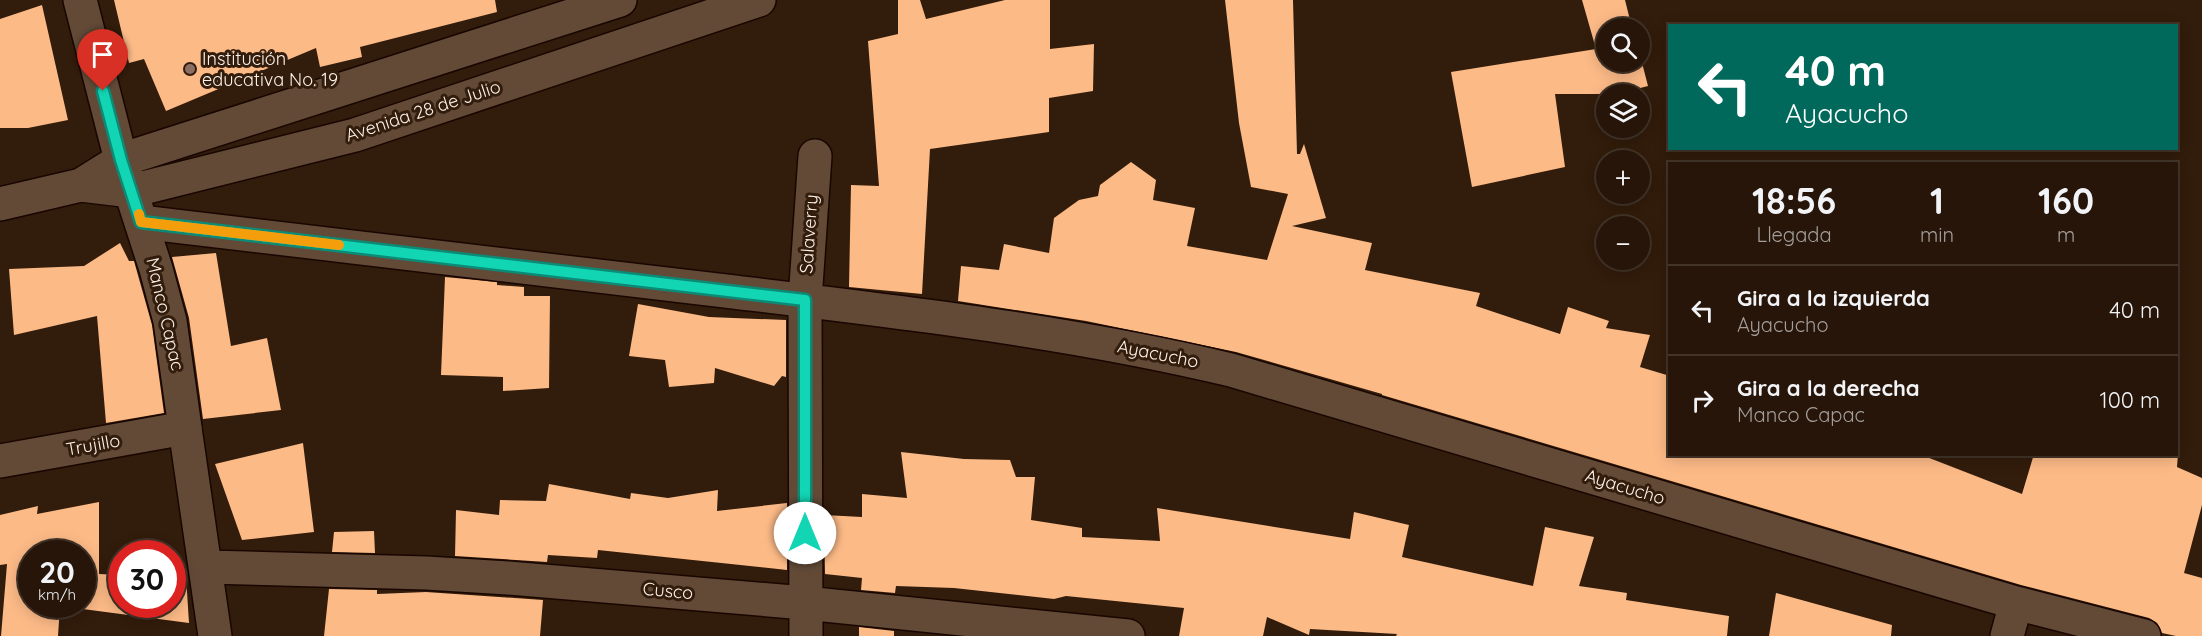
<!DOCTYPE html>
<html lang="es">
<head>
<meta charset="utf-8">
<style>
	:root { --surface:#261508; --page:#322216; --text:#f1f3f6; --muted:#a49f9c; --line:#423429 }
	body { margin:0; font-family:Quicksand,sans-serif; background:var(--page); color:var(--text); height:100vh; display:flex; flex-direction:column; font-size:22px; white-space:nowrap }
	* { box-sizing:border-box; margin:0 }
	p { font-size:20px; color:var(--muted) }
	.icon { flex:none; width:33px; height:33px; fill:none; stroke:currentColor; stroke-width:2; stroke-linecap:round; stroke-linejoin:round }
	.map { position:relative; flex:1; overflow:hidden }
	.drawer { position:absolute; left:1668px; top:162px; width:510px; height:294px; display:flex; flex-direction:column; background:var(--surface); border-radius:0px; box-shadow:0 3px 15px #0003,0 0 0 2px var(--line) }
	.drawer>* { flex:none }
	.hud { position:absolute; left:1668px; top:24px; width:510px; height:126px; border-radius:0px; box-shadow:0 3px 15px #0003,0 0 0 2px var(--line); background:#00695c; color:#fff; overflow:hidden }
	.buttons { position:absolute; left:1596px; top:18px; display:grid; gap:12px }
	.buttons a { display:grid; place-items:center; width:54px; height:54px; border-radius:50%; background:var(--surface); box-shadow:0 3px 15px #0003,0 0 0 2px var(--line); font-size:30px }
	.speed { position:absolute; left:18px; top:540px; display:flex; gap:12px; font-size:30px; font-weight:700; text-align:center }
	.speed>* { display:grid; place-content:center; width:78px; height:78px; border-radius:50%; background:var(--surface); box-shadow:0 3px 15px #0003,0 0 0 2px var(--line); line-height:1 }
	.speed small { font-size:15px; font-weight:400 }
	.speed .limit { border:9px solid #d22; background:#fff; color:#111 }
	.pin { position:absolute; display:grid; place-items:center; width:51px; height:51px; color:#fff; margin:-62px -26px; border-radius:50% 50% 50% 0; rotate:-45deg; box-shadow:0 0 6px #0007 }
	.pin .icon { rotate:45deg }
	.me { position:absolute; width:66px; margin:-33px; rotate:0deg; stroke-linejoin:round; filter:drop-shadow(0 0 4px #0008) }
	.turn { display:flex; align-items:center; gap:21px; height:126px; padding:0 18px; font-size:27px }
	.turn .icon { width:78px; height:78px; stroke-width:2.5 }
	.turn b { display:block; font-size:42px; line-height:51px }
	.eta { display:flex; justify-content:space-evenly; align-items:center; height:102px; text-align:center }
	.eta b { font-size:36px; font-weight:800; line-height:42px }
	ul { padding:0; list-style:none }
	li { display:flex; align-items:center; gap:18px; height:90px; padding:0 18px; border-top:2px solid var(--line) }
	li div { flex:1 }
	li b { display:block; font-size:22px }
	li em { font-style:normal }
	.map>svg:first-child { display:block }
	.building { fill:#fcba87; fill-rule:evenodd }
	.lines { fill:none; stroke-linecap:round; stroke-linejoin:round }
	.minor-casing { stroke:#190600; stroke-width:36 }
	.tertiary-casing { stroke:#190600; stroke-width:36 }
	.minor { stroke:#624a37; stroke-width:33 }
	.tertiary { stroke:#624a37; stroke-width:33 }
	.route-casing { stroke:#0c8a75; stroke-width:15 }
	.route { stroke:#12d5b4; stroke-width:10 }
	.slow { stroke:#f59e0b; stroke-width:10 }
	.education-dot { fill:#8d6e63; stroke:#321c0b; stroke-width:2 }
	.labels { text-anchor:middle; stroke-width:6; stroke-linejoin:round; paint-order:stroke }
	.poi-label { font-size:18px; fill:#fef2e9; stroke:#321c0b; text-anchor:start }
	.street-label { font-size:18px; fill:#fef2e9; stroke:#321c0b }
</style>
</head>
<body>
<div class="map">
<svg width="2202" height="636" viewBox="0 0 2202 636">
	<rect width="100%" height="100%" fill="#321c0b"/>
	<path class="building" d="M114 0H495L497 12 360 47 362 57 320 67 316 48 166 111 144 59 129 63Z
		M898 0H920L926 19 1005 0H1050V49L1094 44 1093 91 1049 98V132L930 149 922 294 849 287 851 185 879 186 868 41 898 34Z
		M1225 0H1293L1297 154H1300L1304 144 1326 218 1292 226 1372 243 1365 270 1480 293 1476 306 1560 334 1568 307 1609 321 1606 328 1650 335 1640 367 1670 376V454H1919L2022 494 2034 454H2178L2177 467 2202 478V505L2184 573 2202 578V636H2176L2162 633 2157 623 2149 618 2021 585 1382 395V394L1236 352 1086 321 958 301 961 266 999 270 1004 244 1049 253 1054 218 1079 200 1098 196 1100 185 1131 162 1156 180 1153 200 1195 208 1187 246 1267 260 1288 194 1251 187 1239 123Z
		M1582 0H1625L1632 28H1606V62H1640V55L1648 86 1617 94H1555L1565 167 1472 187 1451 72 1596 49Z
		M42 5 68 120 28 128H0V19Z
		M120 243 129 261H134L152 325 164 413 106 423 97 316 14 335 9 269 84 266Z
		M216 253 231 346 267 338 281 410 203 419 189 318 172 257Z
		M445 277 497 282V285L524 287V296H550L549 388 503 391V377L441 375Z
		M638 304 709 317 786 320V377L782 376 774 386 715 368 714 383 669 387 665 360 629 356Z
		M303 443 314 532 242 540 215 464Z
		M901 452 964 459 1010 460 1016 477H1035L1031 520 1082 528V537L1160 541 1157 508 1350 539 1354 512 1409 525 1402 557 1533 586 1545 527 1594 537 1579 586 1627 593 1626 600 1729 616 1727 636H1396L1397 634 1310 629 1309 635 1267 617 1263 636H1179L1184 608 1066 596 1054 599 954 588 896 586 895 593 861 590 862 578 825 574 824 515 862 517V494L907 498Z
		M549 484 630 499 631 493 668 498 718 490 717 511 787 503V570L598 550 597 558 548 555 547 562 455 556 456 510 499 515 500 500 546 501Z
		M99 502V574L122 575V604H172V576H186L189 623 60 606 58 636H1L7 564 0 565V515L38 506 37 514ZM32 554H82V604H32Z
		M374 531 375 553 332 552 334 532Z
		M329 589 377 590V594L426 592 543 600 540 636H324Z
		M1776 593 1892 625 1891 636H1769Z
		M859 627 894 631V636H859Z"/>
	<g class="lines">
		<defs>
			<path id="minor" d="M80 0 121 160
				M141 222C339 245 537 268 734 292 900 312 1068 331 1231 370L2016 603 2144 636
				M185 428 215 636
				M207 567 426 573 508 578 805 603 1128 636
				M806 636 805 300 815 156
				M2007 636 2016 603"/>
			<path id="tertiary" d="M81 185 121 160 620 0
				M0 204 81 185 131 191 355 135 759 0
				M0 461 185 428 170 321 156 269 124 170"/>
		</defs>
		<use href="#minor" class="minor-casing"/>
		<use href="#tertiary" class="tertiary-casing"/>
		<use href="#minor" class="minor"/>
		<use href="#tertiary" class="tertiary"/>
	</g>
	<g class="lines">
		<defs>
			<path id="route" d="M103 91 121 160 141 222 805 300V533"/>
		</defs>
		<use href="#route" class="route-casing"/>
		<use href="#route" class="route"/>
		<path class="slow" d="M139 214 141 222 339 245"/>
	</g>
	<circle class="education-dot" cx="190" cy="69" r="6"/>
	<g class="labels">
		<g class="poi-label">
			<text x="202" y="65">Institución<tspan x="202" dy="21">educativa No. 19</tspan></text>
		</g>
		<g class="street-label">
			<text transform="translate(423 111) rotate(-18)" y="6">Avenida 28 de Julio</text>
			<text transform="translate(809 234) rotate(-86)" y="6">Salaverry</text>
			<text transform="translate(165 314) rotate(77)" y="6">Manco Capac</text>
			<text transform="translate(1158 354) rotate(11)" y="6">Ayacucho</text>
			<text transform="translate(93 445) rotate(-10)" y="6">Trujillo</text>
			<text transform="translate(1625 487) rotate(17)" y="6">Ayacucho</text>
			<text transform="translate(668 591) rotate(5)" y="6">Cusco</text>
		</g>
	</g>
</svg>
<div class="buttons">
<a><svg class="icon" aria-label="search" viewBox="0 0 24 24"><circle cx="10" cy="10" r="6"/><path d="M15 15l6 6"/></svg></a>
<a><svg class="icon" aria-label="layers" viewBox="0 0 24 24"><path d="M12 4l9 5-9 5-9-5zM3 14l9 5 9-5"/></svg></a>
<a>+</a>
<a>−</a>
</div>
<div class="speed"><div>20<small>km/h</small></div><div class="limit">30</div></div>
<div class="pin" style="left:103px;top:91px;background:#d93025"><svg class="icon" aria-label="arrive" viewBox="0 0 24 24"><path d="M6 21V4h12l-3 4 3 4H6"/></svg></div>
<svg class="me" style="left:805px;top:533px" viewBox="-20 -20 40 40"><circle r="19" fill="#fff"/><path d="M0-13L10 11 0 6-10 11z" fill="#12d5b4"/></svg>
<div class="hud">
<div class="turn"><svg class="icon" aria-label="left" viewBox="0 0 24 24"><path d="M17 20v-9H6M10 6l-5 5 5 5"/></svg><div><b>40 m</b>Ayacucho</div></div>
</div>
<section class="drawer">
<div class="eta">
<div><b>18:56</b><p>Llegada</p></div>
<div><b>1</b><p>min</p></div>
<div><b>160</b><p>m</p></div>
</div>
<ul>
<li><svg class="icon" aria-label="left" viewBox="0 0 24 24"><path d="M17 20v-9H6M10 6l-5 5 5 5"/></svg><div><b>Gira a la izquierda</b><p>Ayacucho</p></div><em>40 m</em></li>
<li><svg class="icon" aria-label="right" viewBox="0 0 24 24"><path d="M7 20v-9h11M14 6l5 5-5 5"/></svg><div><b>Gira a la derecha</b><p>Manco Capac</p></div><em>100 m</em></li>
</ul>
</section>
</div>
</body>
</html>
